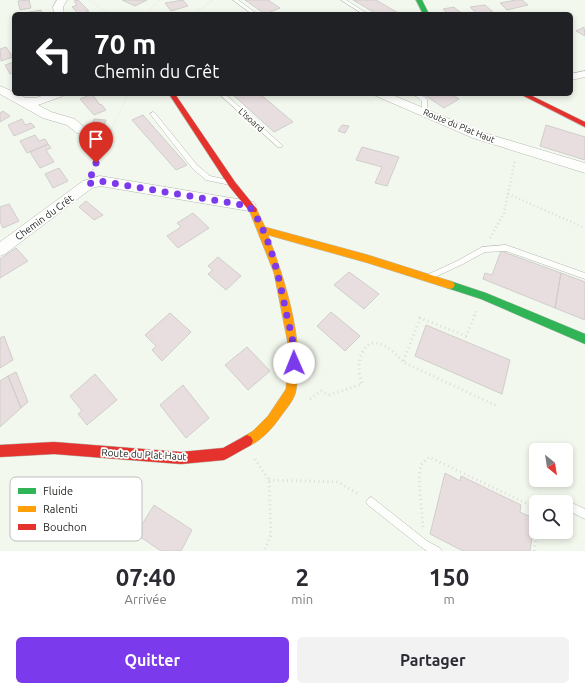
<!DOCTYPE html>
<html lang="fr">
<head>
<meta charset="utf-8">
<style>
	:root { --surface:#fff; --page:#f2f2f3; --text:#2b2b33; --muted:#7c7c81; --accent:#7c3aed }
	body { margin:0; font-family:Ubuntu,sans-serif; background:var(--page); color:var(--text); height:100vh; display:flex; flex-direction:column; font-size:15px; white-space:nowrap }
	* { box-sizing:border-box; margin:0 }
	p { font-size:13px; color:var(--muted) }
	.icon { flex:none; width:22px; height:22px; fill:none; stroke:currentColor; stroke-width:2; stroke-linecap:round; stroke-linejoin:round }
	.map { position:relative; height:551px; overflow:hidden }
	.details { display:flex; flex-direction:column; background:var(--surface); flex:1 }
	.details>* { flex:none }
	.top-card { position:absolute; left:12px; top:12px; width:561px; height:84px; border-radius:6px; box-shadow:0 2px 6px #0003; background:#202124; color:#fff; overflow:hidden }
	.needle { width:26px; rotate:150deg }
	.buttons { position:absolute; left:529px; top:443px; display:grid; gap:8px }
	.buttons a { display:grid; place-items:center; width:44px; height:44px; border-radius:6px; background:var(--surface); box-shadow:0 2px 6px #0003; font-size:20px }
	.pin { position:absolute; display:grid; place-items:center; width:34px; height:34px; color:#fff; margin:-41px -17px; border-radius:50% 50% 50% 0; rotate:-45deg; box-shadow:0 0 4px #0007 }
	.pin .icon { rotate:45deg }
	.me { position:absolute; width:44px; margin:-22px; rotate:359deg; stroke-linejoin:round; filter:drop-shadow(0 0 3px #0008) }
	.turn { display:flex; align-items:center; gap:14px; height:84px; padding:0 16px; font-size:18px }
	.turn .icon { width:52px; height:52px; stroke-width:2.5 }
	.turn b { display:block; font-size:28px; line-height:34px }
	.eta { display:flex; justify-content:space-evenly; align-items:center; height:68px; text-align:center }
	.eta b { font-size:24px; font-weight:600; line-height:28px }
	.cta { display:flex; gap:8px; margin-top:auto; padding:8px 16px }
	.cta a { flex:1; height:46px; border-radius:6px; background:var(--accent); color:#fff; font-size:16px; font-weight:600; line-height:46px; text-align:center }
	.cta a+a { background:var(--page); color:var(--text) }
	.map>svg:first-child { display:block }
	.building { fill:#e8dedf; stroke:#cfcecb }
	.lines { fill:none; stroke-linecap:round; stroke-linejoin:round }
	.lane-casing { stroke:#b3b7af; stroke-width:1 }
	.street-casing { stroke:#b3b7af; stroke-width:1 }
	.fast-casing { stroke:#b3b7af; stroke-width:1 }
	.slow-casing { stroke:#b3b7af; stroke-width:1 }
	.jam-casing { stroke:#b3b7af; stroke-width:1 }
	.path-far2 { stroke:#dbddda; stroke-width:1.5; stroke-dasharray:0.5 2; stroke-linecap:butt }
	.path-far1 { stroke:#dbddda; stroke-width:2.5; stroke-dasharray:1 3; stroke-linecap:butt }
	.path { stroke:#dbddda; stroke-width:3; stroke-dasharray:1 3.5; stroke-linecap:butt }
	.lane { fill:#fdfefc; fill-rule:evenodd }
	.street { fill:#fdfefc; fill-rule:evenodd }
	.fast { fill:#30b455; fill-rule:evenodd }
	.slow { fill:#ff9f0a; fill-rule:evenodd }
	.jam { fill:#e5322d; fill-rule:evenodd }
	.route { stroke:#7c3aed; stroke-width:7; stroke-dasharray:0 12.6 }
	.labels { text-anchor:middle; stroke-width:3.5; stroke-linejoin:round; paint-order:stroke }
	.far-street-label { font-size:9px; fill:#252822; stroke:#fff }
	.street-label { font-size:10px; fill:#252822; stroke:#fff }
	.key { fill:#fff; stroke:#bebebd; stroke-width:1 }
	.key-label { font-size:11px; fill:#252822 }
</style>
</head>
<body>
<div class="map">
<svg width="585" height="551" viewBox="0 0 585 551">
	<rect width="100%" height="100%" fill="#f3f8ee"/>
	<path class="building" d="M29 0 31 8 20 10 18 1Z
		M78 0 89 11 79 14 72 7 77 5 74 1Z
		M122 0H147L135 6Z
		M183 0 188 6 171 11 165 3Z
		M245 0H268L280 8 265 14Z
		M353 0H376L400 14H377Z
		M516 0H522L528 5 507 10 500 3Z
		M485 5 493 12 477 14 470 7Z
		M454 7 460 12 464 14H448L443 9Z
		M41 10 42 13 39 14 24 13Z
		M584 27 585 36 576 31Z
		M6 47 13 57 1 61 0 49Z
		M14 62V73L10 74 5 65Z
		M92 94 100 105 101 104 106 110 94 115 80 99Z
		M232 94H260L293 122 274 132Z
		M423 94H451L459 99 444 108Z
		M3 111 10 116 0 122V113Z
		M143 115 187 165 176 170 132 120Z
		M22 119 25 125 31 123 35 127 14 136 8 125Z
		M94 119 106 120 104 125 92 124Z
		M342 125 349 126 345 133 338 131Z
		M546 125 585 137V160L540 146Z
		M35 135 39 141 45 139 48 144 27 153 20 141Z
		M48 144 51 148 46 150 54 162 40 168 30 152Z
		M362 147 399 157 387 186 375 183 382 167 356 160Z
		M59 168 68 181 53 188 45 174Z
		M86 201 103 215 94 220 79 207Z
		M9 204 19 221 3 228 0 222V207Z
		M193 213 209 228 178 248 167 236 181 227 177 223Z
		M16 248 28 261 0 278V259Z
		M501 251 561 273 555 308 483 279 485 273 492 275Z
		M218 257 241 276 226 290 208 274 213 270 208 266Z
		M349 272 379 294 364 309 334 285Z
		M561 273 585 282V320L555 308Z
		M331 312 360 336 345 351 317 326Z
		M170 313 191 332 162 361 152 350 156 346 145 335Z
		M426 325 510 360 502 394 415 356Z
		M4 336 13 360 0 368V338Z
		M247 347 270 371 248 390 225 365Z
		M16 372 28 402 21 408 8 376Z
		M95 374 117 400 87 425 78 414 82 411 70 396Z
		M8 376 21 408 0 427V381Z
		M183 385 209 418 186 438 160 405Z
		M445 473 460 481 461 476 521 505 520 512 535 519 530 551H463L430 534Z
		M154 505 192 530 181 551H161L136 534Z"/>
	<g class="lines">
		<defs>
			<path id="lane" d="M233 0H238L257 14H252Z
				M341 0H346L368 14H363Z
				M219 94H225L282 145V147H278Z
				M413 94H420L427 99V114H423L422 113V101Z
				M153 112 155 113 197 165 210 176 232 181 233 183 232 185H230L206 180 193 169 151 115 150 114Z
				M506 245 585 273V279L506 251 485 252 463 264 433 278H429L427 276 429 274 459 260 482 247Z
				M371 497 374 499 427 541 440 548 442 551H427L421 547 368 505 366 502 368 499Z
				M570 502 585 509V519L567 510V504Z"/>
			<path id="street" d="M57 0H67L63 7 64 14H54L53 7Z
				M585 71V77L571 80V74Z
				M0 86 14 92V94H18L26 98H35L48 94H65L63 96 38 105 51 112 75 119 87 130 85 133H77L67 125 43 118 0 94Z
				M374 94H390L481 132 585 163V173L473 138 376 96Z
				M100 176 249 201 254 202 256 206 254 210 249 211 100 186 92 188 5 254 0 256V242L83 181Z"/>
			<path id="fast" d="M416 0H422L429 14H423Z
				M450 281 486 293 585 334V344L481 299 447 288 445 285 447 282Z"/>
			<path id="slow" d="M253 207 256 208 265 227 368 255 450 281 453 282 455 285 453 288 450 289 368 263 268 235C285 280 305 342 296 390 295 399 286 409 281 416 272 429 261 441 247 447L243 445 241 441 243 437 253 431 268 416 286 389 289 349 274 273 249 210Z"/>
			<path id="jam" d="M169 94H175L235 182 256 208 257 210 256 212H250L229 186Z
				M520 94H528L585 122V127Z
				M247 435 251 437 253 441 251 445 228 458 224 460 181 464 54 454 0 457V445L54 442 181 452 223 448Z"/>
		</defs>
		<use href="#lane" class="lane-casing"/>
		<use href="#street" class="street-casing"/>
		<use href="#fast" class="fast-casing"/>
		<use href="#slow" class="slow-casing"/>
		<use href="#jam" class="jam-casing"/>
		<path class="path-far2" d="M89 0 110 14
			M147 14 159 0
			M193 14 213 0
			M108 136 128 94"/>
		<path class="path-far1" d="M92 136 105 142
			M93 170 109 135
			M508 194 585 228
			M490 238 504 213 515 160
			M474 316 476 311"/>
		<path class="path" d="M475 315 466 336 420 318 403 362 497 406
			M310 399 321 391 329 395 362 384C357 370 357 352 371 343 385 342 395 353 403 362
			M255 459 269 480 271 535 264 551
			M269 480 338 482 360 495
			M423 527 419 479 421 465 429 457 536 508
			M534 551 537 532"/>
		<use href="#lane" class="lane"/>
		<use href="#street" class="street"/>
		<use href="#fast" class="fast"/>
		<use href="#slow" class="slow"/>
		<use href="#jam" class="jam"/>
	</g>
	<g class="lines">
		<path class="route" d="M96 163 88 184 100 181 249 206C270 233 279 278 286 312 290 329 295 345 294 363"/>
	</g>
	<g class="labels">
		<g class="far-street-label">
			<text transform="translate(251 120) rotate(42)" y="3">L'Isoard</text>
			<text transform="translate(459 126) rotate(22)" y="3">Route du Plat Haut</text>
		</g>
		<g class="street-label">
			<text transform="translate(44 217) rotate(-36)" y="4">Chemin du Crêt</text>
			<text transform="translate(144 454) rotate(3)" y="4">Route du Plat Haut</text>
		</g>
	</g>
	<rect x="10" y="477" width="132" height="64" rx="6" class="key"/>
	<rect x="18" y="488" width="18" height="6" fill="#30b455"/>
	<rect x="18" y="506" width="18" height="6" fill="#ff9f0a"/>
	<rect x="18" y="524" width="18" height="6" fill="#e5322d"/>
	<g class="key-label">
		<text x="43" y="495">Fluide</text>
		<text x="43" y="513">Ralenti</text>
		<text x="43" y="531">Bouchon</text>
	</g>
</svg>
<div class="buttons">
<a><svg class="needle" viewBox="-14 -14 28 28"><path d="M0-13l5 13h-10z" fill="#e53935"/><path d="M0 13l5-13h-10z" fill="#7c7c81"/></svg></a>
<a><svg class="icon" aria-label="search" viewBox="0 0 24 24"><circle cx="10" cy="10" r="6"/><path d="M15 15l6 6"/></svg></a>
</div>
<div class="pin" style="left:96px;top:163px;background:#d93025"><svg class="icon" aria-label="arrive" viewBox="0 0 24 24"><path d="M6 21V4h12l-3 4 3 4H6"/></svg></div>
<svg class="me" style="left:294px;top:363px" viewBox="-20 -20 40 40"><circle r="19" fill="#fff"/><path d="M0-13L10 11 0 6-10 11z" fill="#7c3aed"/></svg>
<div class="top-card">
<div class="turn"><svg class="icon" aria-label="left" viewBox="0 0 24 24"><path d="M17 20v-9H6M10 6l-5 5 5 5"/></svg><div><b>70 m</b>Chemin du Crêt</div></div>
</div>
</div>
<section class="details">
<div class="eta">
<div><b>07:40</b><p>Arrivée</p></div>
<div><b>2</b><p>min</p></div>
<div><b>150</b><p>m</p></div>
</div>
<div class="cta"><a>Quitter</a><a>Partager</a></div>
</section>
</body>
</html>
